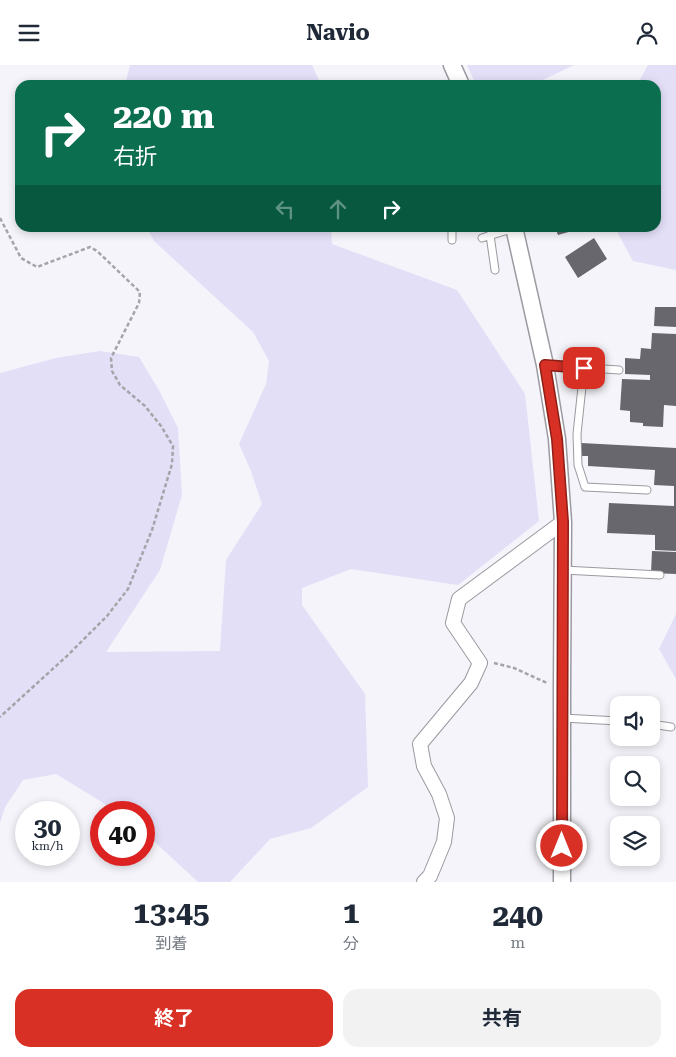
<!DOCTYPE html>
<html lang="ja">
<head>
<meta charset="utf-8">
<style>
	:root { --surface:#fff; --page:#f2f2f3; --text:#1f2937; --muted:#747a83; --accent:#d93025 }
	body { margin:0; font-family:"Roboto Serif","Noto Sans JP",serif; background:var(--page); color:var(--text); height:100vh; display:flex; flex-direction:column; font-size:19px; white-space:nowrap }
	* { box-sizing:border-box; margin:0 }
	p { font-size:16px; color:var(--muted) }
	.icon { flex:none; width:28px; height:28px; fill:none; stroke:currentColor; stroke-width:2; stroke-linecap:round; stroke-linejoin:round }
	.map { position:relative; height:817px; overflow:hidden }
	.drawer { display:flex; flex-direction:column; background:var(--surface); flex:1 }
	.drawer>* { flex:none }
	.banner { position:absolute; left:15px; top:15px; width:646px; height:152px; border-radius:15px; box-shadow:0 2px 8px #0003; background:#0b6e4f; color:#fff; overflow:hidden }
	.controls { position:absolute; left:610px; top:631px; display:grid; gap:10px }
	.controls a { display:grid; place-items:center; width:50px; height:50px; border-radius:10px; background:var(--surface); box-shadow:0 2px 8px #0003; font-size:25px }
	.speed { position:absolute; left:15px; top:736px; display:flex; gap:10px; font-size:25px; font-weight:700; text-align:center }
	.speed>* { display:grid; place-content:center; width:65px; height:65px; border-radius:50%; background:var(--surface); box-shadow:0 2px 8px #0003; line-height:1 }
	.speed small { font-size:12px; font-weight:400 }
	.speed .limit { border:8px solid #d22; background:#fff; color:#111 }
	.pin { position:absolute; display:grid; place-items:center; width:42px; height:42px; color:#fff; margin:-21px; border-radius:10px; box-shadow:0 2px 8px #0006 }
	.me { position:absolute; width:55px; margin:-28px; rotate:0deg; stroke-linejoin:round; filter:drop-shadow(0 0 4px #0008) }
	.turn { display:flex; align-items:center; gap:18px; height:105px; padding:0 15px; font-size:22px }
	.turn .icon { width:65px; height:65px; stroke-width:2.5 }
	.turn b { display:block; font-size:35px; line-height:42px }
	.lanes { display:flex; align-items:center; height:48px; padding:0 15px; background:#0003; justify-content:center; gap:25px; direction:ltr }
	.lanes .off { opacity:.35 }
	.eta { display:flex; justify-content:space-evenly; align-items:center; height:85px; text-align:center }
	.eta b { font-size:30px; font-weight:700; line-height:35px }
	.button { display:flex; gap:10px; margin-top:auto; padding:10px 15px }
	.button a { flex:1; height:58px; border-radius:15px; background:var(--accent); color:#fff; font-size:20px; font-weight:700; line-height:58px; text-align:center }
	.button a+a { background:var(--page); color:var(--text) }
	header { display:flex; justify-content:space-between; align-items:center; height:65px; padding:0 15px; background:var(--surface); font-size:22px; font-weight:700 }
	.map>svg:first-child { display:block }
	.green { fill:#e2dff7 }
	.building { fill:#68676d }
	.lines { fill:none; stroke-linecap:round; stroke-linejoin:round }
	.service-casing { stroke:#9b9aa0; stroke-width:9 }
	.minor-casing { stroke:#9b9aa0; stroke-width:16 }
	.tertiary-casing { stroke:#9b9aa0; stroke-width:19 }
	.path { stroke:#a4a4a9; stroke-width:2.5; stroke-dasharray:4 2.5; stroke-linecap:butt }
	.service { stroke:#fff; stroke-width:7 }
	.minor { stroke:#fff; stroke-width:14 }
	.tertiary { stroke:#fff; stroke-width:16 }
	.route-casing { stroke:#8d1f18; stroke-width:12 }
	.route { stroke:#d93025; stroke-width:9 }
</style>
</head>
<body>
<header><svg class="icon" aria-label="menu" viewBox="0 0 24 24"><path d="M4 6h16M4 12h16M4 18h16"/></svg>Navio<svg class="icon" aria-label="person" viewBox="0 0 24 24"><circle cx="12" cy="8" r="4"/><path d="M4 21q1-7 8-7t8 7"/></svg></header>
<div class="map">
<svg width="676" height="817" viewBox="0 0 676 817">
	<rect width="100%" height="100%" fill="#f4f4fa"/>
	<path class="green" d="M130 0H312L321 20H125Z
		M467 0H574L532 20H476Z
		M648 0H676V205L633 196 615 163 656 162V20H637Z
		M147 163H331L332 179 457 225 525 329 539 456 458 520 351 504 302 523V540L365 629 368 722 311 763 270 774 230 817H198L144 767V748L118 747 56 709 23 715 5 742 0 758V308L56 293 100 286 139 292 160 327 178 363 182 430 160 505 106 587 220 586 226 495 262 439 251 406 239 379 266 319 269 296 253 267 154 176Z
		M676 549V614L659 584Z"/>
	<path class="building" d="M555 162H578L579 164 558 170Z
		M594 173 607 194 578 213 565 192Z
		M655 242H676V262L654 261Z
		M652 268 676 269V341L664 340 663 362 643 361V358L630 357V346L620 345 622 314 650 315V310L625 309V293L640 294 641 283 651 284Z
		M581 378 676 383V486L655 485V470L607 468 609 438 674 441V421L654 420 655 405 588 401V391H581Z
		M652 486 676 487V509L651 508Z"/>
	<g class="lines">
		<defs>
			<path id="service" d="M452 162V175
				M490 170 495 205
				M482 173 514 163
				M545 300 619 305
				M584 303 577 369 578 400 585 422 647 425
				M563 505 660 510
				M562 653 619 656
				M651 659 671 662
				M651 731H654"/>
			<path id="minor" d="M424 817 430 811 444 777 447 753 439 729 424 701 420 679 471 618 480 598 453 558 459 534 563 457"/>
			<path id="tertiary" d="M452 0 461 20
				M514 162 545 300 557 374 563 457 562 624V817"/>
		</defs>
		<use href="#service" class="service-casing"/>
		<use href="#minor" class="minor-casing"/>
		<use href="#tertiary" class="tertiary-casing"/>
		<path class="path" d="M0 153 21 193 37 202 90 182 97 186 140 227 139 238 111 293 112 306 120 320 145 341 161 361 173 381 172 399 152 465 128 524 107 551 68 590 0 652
			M494 598 514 603 547 618"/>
		<use href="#service" class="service"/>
		<use href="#minor" class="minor"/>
		<use href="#tertiary" class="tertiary"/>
	</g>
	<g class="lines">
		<defs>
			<path id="route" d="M562 781 563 457 557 374 545 300 584 303"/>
		</defs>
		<use href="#route" class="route-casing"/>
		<use href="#route" class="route"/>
	</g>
</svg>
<div class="controls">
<a><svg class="icon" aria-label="sound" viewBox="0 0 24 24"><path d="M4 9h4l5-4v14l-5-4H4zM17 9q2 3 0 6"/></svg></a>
<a><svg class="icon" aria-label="search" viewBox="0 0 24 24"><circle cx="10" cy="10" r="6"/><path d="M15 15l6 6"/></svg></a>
<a><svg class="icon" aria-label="layers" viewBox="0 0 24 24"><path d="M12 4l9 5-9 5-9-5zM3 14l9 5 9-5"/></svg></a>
</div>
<div class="speed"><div>30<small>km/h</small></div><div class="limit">40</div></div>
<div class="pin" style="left:584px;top:303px;background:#d93025"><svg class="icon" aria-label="arrive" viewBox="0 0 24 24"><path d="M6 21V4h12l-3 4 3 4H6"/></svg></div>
<svg class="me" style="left:562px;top:781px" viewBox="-20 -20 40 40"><circle r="17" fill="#d93025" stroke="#fff" stroke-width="3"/><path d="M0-11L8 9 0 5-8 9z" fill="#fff"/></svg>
<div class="banner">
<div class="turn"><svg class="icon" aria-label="right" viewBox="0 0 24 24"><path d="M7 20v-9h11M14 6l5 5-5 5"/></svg><div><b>220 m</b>右折</div></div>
<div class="lanes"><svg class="icon off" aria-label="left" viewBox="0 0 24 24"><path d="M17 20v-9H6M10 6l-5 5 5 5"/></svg><svg class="icon off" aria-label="ahead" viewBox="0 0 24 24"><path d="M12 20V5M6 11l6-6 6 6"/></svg><svg class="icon" aria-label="right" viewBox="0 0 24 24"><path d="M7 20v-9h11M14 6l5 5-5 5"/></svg></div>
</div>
</div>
<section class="drawer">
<div class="eta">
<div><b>13:45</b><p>到着</p></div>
<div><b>1</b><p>分</p></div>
<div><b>240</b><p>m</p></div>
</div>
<div class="button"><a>終了</a><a>共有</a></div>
</section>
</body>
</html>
